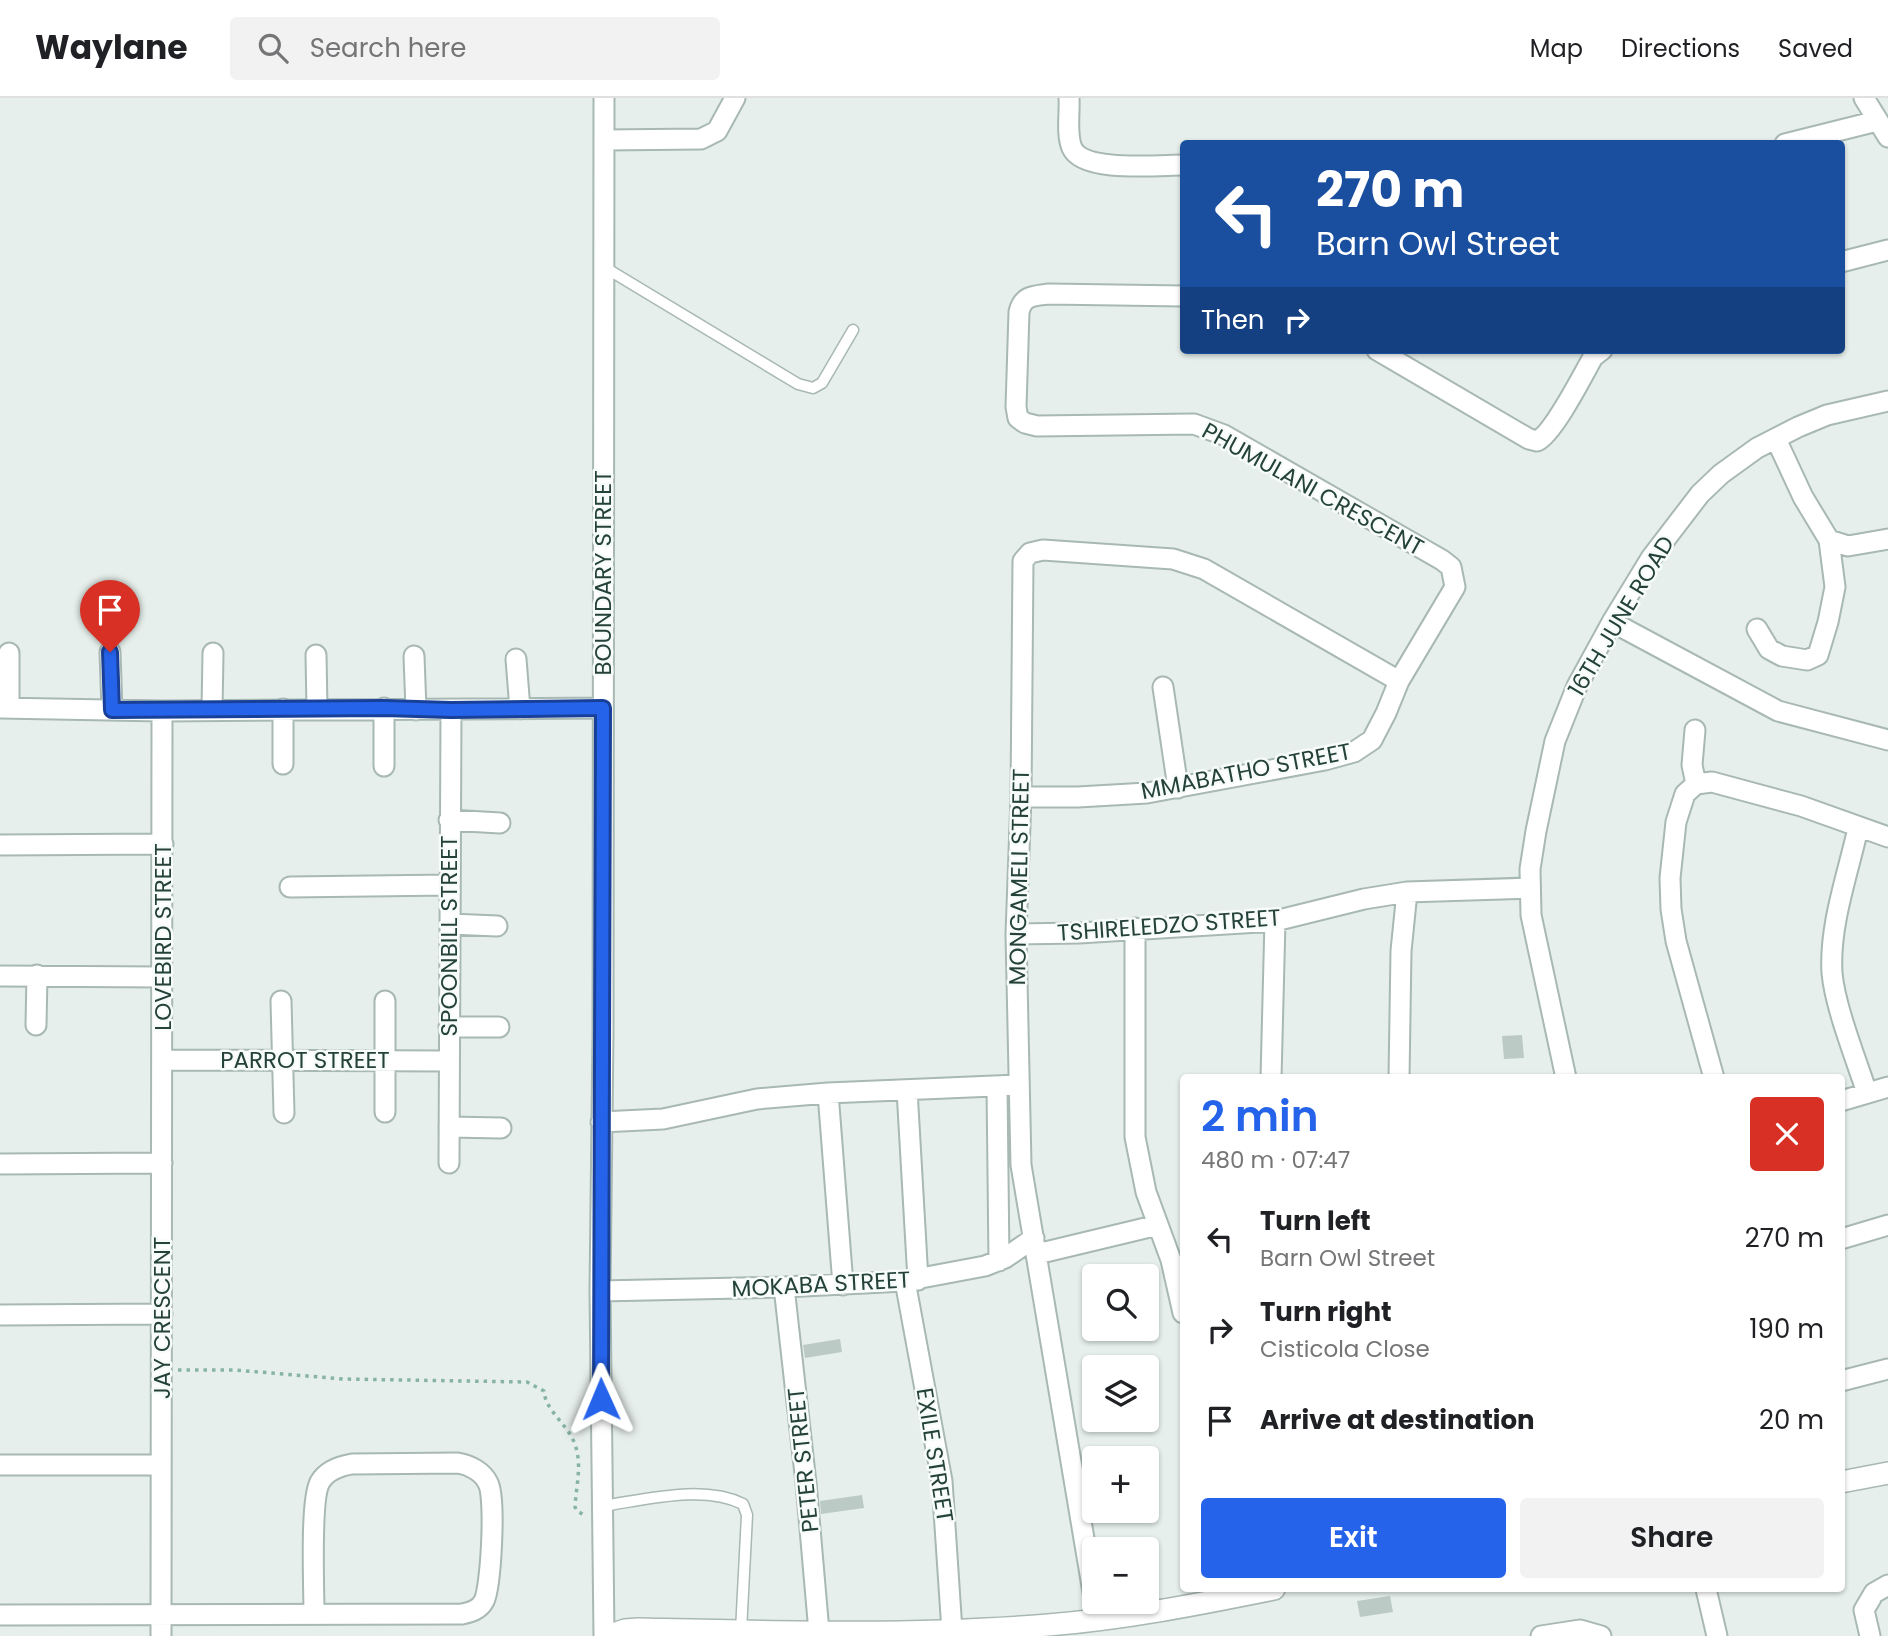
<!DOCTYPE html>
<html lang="en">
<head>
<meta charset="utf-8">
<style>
	:root { --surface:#fff; --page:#f2f2f2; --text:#202124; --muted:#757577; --line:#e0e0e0; --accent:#2563eb }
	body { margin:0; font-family:Poppins,sans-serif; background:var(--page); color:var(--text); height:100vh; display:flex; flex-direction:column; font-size:26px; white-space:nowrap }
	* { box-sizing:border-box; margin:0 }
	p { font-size:23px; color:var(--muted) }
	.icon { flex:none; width:38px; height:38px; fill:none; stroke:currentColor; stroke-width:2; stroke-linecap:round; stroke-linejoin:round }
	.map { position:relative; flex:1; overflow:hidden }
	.side { position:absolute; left:1180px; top:976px; width:665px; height:518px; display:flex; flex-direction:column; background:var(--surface); border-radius:7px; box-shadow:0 2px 5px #0004 }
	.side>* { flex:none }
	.banner { position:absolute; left:1180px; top:42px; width:665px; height:214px; border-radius:7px; box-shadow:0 2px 5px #0004; background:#1a4fa0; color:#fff; overflow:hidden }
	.fabs { position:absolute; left:1082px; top:1166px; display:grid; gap:14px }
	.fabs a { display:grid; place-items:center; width:77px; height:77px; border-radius:7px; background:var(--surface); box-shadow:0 2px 5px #0004; font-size:35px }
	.pin { position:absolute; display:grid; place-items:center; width:60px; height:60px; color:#fff; margin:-72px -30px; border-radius:50% 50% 50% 0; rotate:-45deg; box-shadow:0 0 7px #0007 }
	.pin .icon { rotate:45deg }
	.me { position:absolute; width:77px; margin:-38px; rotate:359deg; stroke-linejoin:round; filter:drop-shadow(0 0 5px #0008) }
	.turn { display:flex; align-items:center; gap:24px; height:147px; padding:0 21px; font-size:32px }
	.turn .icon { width:91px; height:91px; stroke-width:2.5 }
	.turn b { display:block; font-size:49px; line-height:60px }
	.then { display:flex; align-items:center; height:66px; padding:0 21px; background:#0003; gap:14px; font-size:26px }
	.round { display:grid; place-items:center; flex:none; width:74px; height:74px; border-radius:7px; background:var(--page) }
	.head { display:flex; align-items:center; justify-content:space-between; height:119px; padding:0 21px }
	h1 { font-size:42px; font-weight:600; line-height:52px; color:var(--accent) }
	.cta { display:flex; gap:14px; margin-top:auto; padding:14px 21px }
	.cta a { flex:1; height:80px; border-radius:7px; background:var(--accent); color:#fff; font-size:28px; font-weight:600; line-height:80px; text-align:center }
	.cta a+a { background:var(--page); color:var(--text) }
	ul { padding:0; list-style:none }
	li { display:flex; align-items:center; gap:21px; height:91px; padding:0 21px }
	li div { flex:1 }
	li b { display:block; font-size:26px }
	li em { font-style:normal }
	header { display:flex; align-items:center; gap:42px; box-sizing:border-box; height:98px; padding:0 35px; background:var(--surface); border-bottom:2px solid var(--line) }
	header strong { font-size:33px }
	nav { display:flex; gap:38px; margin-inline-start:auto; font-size:24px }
	.search { width:490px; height:63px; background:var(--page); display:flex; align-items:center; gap:18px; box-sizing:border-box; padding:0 24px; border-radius:7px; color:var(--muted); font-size:26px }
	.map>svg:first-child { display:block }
	.building { fill:#bbcac4 }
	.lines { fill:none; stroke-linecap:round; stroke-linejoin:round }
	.service-casing { stroke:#a8b8b2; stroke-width:13 }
	.minor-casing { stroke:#a8b8b2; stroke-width:23 }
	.tertiary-casing { stroke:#a8b8b2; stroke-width:24 }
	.path { stroke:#86b3a5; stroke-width:3.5; stroke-dasharray:3.5 5; stroke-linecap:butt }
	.service { stroke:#fff; stroke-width:10 }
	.minor { stroke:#fff; stroke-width:19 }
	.tertiary { stroke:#fff; stroke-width:21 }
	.route-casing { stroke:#184099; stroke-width:18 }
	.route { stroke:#2563eb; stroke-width:12 }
	.labels { text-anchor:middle; stroke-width:5; stroke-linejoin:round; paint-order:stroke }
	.street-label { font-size:23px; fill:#24423a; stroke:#f7fbf9 }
</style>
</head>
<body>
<header>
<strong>Waylane</strong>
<div class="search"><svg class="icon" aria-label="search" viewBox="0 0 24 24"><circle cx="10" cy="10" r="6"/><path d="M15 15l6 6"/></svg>Search here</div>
<nav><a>Map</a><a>Directions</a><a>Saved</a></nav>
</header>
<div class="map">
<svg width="1888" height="1538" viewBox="0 0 1888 1538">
	<rect width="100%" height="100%" fill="#e6efeb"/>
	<path class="building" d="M1522 937 1524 960 1504 961 1502 938Z
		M840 1241 842 1254 805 1260 803 1247Z
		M862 1397 864 1410 821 1416 820 1403Z
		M1390 1498 1393 1514 1360 1519 1357 1503Z"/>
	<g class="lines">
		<defs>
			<path id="service" d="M604 169 798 286 813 290 822 285 853 232
				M602 1408C645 1402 703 1386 743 1406L747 1417 741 1533"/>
			<path id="minor" d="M1069 0C1070 15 1066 36 1072 50 1083 75 1159 67 1183 67
				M1864 0 1888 39
				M605 42 701 41 717 33 735 0
				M1785 46 1877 23
				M1841 164 1888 152
				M1377 252 1529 341 1537 343C1553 336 1583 277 1593 259L1602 252
				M1776 341 1803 399 1829 442 1848 448 1888 441
				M1612 524 1778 613 1888 642
				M1757 531 1769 551 1782 558 1807 562 1818 557 1828 524 1835 489 1829 442
				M110 554 112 612
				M316 557 317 611
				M414 558 416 612
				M516 561 520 611
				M1163 589 1178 690
				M0 610 162 613 603 610
				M9 610V555
				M283 611V666
				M212 612 213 555
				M1695 632 1692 667 1696 686
				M384 668V610
				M1021 699H1078L1147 695 1325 662 1354 654 1372 642 1386 615 1399 583 1455 489 1451 469 1442 462 1224 337 1194 326 1037 328 1025 325 1018 320 1016 309 1019 214C1023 197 1034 198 1049 196L1183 198
				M449 722 500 725
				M1858 730C1848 776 1829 827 1832 875 1835 909 1856 961 1867 995
				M0 747 163 746
				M290 789 449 787
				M450 826 497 828
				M1135 830V1039L1146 1094 1171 1162 1183 1215
				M1016 836 1079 835 1275 823 1364 801 1407 794 1530 790
				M0 878 162 879
				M281 903 284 1015
				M385 903V1014
				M36 927 37 877
				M449 929H499
				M162 962 448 963
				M1271 980 1275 823
				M1399 980 1401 853 1407 794
				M1566 980 1531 817 1530 771 1536 733 1555 643 1577 588 1612 524 1651 460 1700 396 1721 376 1757 350 1798 329 1827 317 1888 303
				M1714 980 1676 843 1671 811 1670 780 1676 724 1685 696 1696 686 1712 684 1801 708 1888 739
				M997 988 999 1163
				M907 992 918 1182
				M828 995 843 1187
				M1841 1003 1888 989
				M601 1024 663 1021 757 1001 828 995 1018 987
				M449 1029 501 1030
				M449 1065 451 612
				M0 1066 162 1065
				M1841 1141 1888 1127
				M1037 1156 1158 1127
				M905 1183 942 1383 952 1533
				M784 1189 806 1385 819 1534
				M600 1193 784 1189 905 1183 985 1168 1005 1160 1034 1140
				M0 1217 162 1216
				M1841 1283 1888 1271
				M0 1367H161
				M1706 1491 1717 1538
				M1094 1500 1021 1067 1016 836 1021 699 1023 463 1030 455 1043 452 1173 461 1204 471 1399 583
				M0 1517 462 1516C471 1514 479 1512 484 1503 491 1489 496 1399 488 1385 483 1374 470 1367 458 1365L352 1366C340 1368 327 1372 320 1384 310 1401 314 1490 314 1516
				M161 1538 162 613
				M604 1538 600 1193 603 935 604 0
				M1541 1538 1580 1532 1601 1538
				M1870 1538 1864 1512 1874 1495 1888 1487"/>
			<path id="tertiary" d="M1841 1384 1888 1375
				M608 1538 625 1532 638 1531C775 1534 912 1538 1048 1527 1124 1521 1200 1506 1274 1491"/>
		</defs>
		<use href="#service" class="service-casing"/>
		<use href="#minor" class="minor-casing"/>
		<use href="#tertiary" class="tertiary-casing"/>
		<path class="path" d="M178 1272H235L343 1281 527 1284 544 1293C545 1312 567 1326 574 1344 583 1366 576 1387 575 1409L577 1413 586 1418"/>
		<use href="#service" class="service"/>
		<use href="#minor" class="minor"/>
		<use href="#tertiary" class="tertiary"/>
	</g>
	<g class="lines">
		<defs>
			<path id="route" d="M110 554 112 612 384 610 451 612 603 610 601 1301"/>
		</defs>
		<use href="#route" class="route-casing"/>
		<use href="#route" class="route"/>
	</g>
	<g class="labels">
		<g class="street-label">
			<text transform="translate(1313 391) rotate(29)" y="8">PHUMULANI CRESCENT</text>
			<text transform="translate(603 475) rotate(-90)" y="8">BOUNDARY STREET</text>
			<text transform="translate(1621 518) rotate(-59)" y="8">16TH JUNE ROAD</text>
			<text transform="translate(1246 673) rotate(-11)" y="8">MMABATHO STREET</text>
			<text transform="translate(1019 779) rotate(-89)" y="8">MONGAMELI STREET</text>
			<text transform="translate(1169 827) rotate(-4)" y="8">TSHIRELEDZO STREET</text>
			<text transform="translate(449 838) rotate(-90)" y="8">SPOONBILL STREET</text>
			<text transform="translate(163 839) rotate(-90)" y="8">LOVEBIRD STREET</text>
			<text x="305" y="970">PARROT STREET</text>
			<text transform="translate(821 1186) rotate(-3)" y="8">MOKABA STREET</text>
			<text transform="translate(162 1220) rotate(-90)" y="8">JAY CRESCENT</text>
			<text transform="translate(935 1357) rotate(81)" y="8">EXILE STREET</text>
			<text transform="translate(803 1362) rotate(-96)" y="8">PETER STREET</text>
		</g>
	</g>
</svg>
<div class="fabs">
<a><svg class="icon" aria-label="search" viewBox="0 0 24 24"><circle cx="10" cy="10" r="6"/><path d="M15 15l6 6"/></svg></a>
<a><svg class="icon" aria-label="layers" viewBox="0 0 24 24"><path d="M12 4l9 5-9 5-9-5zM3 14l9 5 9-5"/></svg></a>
<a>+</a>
<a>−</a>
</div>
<div class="pin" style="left:110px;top:554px;background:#d93025"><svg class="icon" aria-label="arrive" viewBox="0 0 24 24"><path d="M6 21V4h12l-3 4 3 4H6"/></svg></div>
<svg class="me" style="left:601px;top:1301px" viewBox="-20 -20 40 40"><path d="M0-17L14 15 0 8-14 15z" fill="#2563eb" stroke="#fff" stroke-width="4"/></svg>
<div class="banner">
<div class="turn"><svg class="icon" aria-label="left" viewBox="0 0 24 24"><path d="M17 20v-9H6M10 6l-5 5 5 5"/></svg><div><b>270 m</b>Barn Owl Street</div></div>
<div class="then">Then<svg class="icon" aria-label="right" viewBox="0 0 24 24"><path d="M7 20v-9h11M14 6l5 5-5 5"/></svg></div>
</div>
<section class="side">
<div class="head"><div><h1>2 min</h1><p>480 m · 07:47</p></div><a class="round" style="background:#d93025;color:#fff"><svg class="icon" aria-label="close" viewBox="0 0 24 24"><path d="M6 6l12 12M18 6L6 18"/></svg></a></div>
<ul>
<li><svg class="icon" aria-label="left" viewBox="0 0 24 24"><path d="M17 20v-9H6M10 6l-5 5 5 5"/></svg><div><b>Turn left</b><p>Barn Owl Street</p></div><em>270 m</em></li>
<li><svg class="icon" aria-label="right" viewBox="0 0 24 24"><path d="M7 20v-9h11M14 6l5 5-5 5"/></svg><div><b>Turn right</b><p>Cisticola Close</p></div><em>190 m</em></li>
<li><svg class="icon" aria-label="arrive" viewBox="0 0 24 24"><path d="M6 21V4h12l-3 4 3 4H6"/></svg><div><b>Arrive at destination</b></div><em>20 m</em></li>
</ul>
<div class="cta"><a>Exit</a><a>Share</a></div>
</section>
</div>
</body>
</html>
